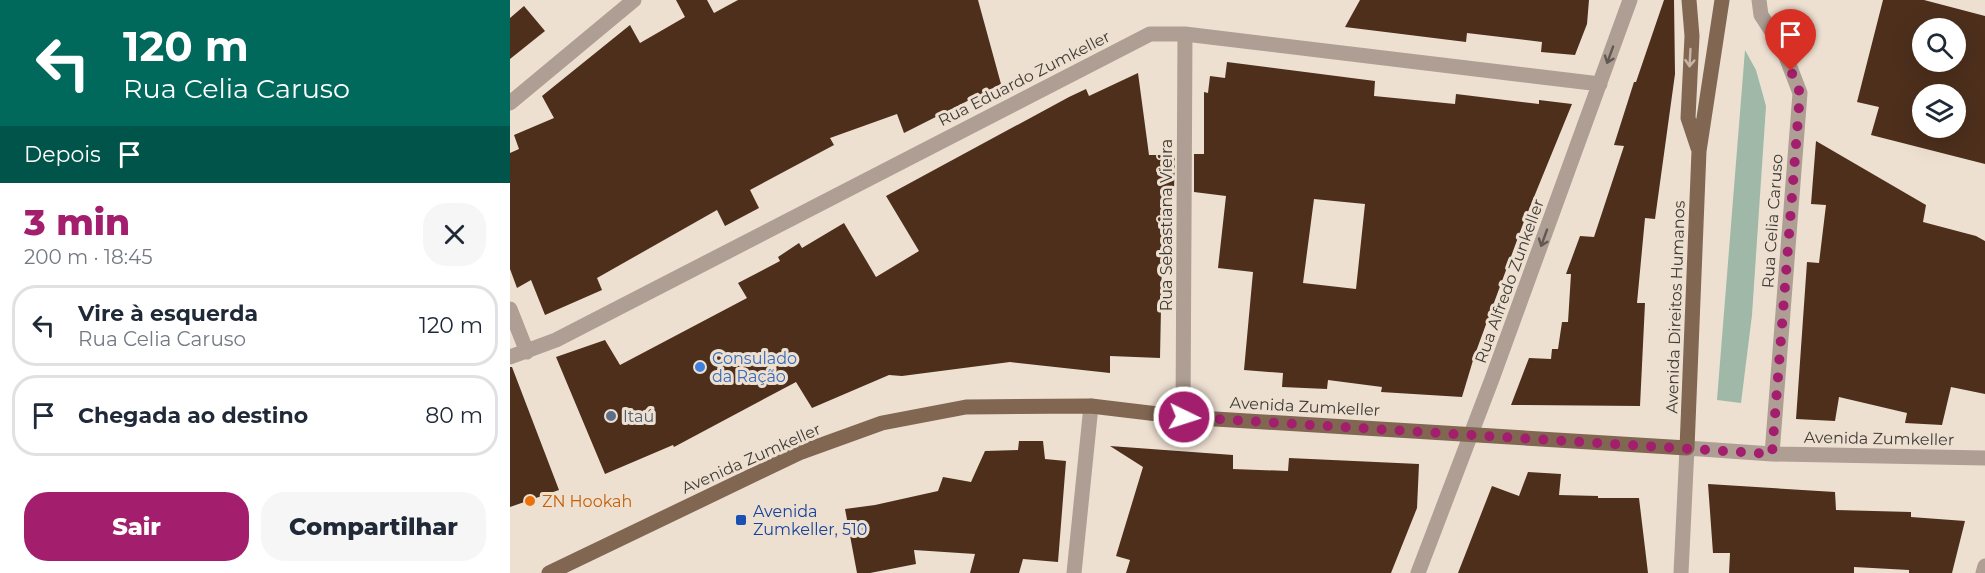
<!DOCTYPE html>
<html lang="pt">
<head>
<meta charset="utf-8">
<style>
	:root { --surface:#fff; --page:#f6f6f7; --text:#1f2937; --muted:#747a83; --line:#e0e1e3; --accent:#a31f6e }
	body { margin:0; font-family:Montserrat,sans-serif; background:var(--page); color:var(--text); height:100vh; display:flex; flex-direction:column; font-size:22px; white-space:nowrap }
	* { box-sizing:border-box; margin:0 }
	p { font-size:20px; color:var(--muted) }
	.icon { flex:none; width:33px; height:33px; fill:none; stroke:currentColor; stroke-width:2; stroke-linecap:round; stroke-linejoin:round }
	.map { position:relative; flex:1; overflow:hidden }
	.sheet { display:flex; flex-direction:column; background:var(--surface); width:510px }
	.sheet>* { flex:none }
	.guide { background:#00695c; color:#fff; overflow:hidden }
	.buttons { position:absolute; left:1402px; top:18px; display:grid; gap:12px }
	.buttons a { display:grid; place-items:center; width:54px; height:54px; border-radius:50%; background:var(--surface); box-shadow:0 6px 24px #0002; font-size:30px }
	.pin { position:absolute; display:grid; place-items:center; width:51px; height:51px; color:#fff; margin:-62px -26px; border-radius:50% 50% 50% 0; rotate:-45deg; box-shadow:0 0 6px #0007 }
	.pin .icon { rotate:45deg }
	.me { position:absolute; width:66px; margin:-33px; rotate:94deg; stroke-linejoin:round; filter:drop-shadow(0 0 4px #0008) }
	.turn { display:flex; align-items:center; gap:21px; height:126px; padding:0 24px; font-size:27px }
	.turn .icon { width:78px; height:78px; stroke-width:2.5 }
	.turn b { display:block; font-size:42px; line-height:51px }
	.then { display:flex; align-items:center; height:57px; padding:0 24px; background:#0003; gap:12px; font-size:22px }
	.round { display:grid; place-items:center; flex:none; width:63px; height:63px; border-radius:24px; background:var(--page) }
	.overview { display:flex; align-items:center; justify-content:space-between; height:102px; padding:0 24px }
	h1 { font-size:36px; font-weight:800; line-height:45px; color:var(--accent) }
	.cta { display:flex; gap:12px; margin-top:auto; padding:12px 24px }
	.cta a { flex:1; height:69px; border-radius:24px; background:var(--accent); color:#fff; font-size:24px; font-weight:800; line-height:69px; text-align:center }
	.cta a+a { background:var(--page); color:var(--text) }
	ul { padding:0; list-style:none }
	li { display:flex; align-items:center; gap:18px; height:81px; margin:0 12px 9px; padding:0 12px; border:3px solid var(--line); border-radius:24px }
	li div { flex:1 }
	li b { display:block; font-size:22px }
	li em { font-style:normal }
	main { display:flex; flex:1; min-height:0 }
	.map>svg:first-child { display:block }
	.green { fill:#9fb8a7 }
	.building { fill:#4d2f1c; fill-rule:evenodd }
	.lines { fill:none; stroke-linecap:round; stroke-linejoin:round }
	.minor { stroke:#ae9e94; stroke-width:15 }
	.major { stroke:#816652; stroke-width:15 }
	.oneway { stroke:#615952 }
	.oneway2 { stroke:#c7b5a5 }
	.route { stroke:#a31f6e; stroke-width:10; stroke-dasharray:0 18 }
	.shop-dot { fill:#3f7fe0; stroke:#ede0d1; stroke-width:2 }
	.service-dot { fill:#5c6f8a; stroke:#ede0d1; stroke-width:2 }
	.food-dot { fill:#e8710a; stroke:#ede0d1; stroke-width:2 }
	.transit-dot { fill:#1a4fb4; stroke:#ede0d1; stroke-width:2 }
	.labels { text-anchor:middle; stroke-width:6; stroke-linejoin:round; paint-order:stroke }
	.street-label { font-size:16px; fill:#403b35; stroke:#ede0d1 }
	.shop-label { font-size:16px; fill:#366cbe; stroke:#ede0d1; text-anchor:start }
	.service-label { font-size:16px; fill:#4e5e75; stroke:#ede0d1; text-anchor:start }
	.food-label { font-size:16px; fill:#c56008; stroke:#ede0d1; text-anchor:start }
	.transit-label { font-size:16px; fill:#164399; stroke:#ede0d1; text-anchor:start }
</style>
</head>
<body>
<main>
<section class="sheet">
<div class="guide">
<div class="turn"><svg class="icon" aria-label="left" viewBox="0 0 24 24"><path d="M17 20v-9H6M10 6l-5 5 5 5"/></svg><div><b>120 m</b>Rua Celia Caruso</div></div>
<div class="then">Depois<svg class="icon" aria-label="arrive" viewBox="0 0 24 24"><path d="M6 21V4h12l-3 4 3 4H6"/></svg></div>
</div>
<div class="overview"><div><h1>3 min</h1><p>200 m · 18:45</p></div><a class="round"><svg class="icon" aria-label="close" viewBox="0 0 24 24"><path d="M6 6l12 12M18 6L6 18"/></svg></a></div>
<ul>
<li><svg class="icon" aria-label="left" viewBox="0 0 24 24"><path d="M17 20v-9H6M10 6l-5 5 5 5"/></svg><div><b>Vire à esquerda</b><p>Rua Celia Caruso</p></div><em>120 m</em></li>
<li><svg class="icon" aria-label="arrive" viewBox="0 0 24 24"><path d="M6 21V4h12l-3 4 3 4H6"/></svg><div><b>Chegada ao destino</b></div><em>80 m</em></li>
</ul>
<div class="cta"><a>Sair</a><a>Compartilhar</a></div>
</section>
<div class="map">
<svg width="1475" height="573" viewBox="0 0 1475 573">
	<rect width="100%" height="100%" fill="#ede0d1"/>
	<path class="green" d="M1235 50 1246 70 1256 106 1242 315 1231 403 1207 400Z"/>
	<path class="building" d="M166 0H197L204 13 228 0H468L491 84 394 133 387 114 320 138 324 145 240 190 249 208 215 226 207 210 87 278 92 290 35 315 21 280 7 288 0 269V153L9 149 4 135 44 118 32 96 120 25 130 43 175 17Z
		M850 0H1079L1077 24 1065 55 1031 52 1032 42 957 33 956 42 835 27Z
		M1154 0H1164L1165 74 1145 219 1135 218 1127 303H1135L1130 406 1001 405 1019 358 1041 359 1042 349H1048L1052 322H1058L1061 274H1056L1070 236 1084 237 1114 146 1104 145 1124 82H1126Z
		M1373 0H1414L1475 16V164L1361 135 1369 107 1347 102ZM1413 28H1446V62H1413ZM1413 94H1446V128H1413Z
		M14 6 35 31 0 59V18Z
		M717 62 865 81 864 96 945 104 946 94 1029 104V100L1062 104 1013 224 964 357 952 397 871 392 872 387 818 380 817 389 772 387 773 373 734 370 743 272 708 268 716 196 684 192V154H694V92L698 93 700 76 715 78ZM804 199 855 204 846 289 793 283Z
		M628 73 639 155H665L664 190 655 189 656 257H652L650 358 600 356V373L500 362 392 376 379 375 302 408 286 382 164 447 163 445 95 474 46 357 95 340 110 365 237 298 228 283 270 261 268 257 289 243 292 248 334 223 366 277 409 251 376 196 559 97 576 89 579 96Z
		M1306 141 1416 205 1413 222 1466 236 1475 241V394L1441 387 1432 425 1395 423 1397 413 1329 397 1325 421 1286 419 1297 262 1309 263 1316 205 1301 204Z
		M0 367H2L49 490 0 507Z
		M509 441H533L535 459 556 461 548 562 513 559 509 573H460L465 554 404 550 406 564 360 573H347L335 509 365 505 428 491 433 477 461 482 475 451 508 450Z
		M600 446 723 455V469L778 471 779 458 909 464 907 508 881 573H616L620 560 606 556 633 467Z
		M1018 472 1051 474 1049 495 1088 496V498H1129L1138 573H948L982 486 1009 496Z
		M1198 484 1325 492 1326 510 1401 512V517L1455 521 1442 573H1399V570L1344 567V573H1219L1220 553H1203Z"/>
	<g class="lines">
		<path class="minor" d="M1249 0 1251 15 1273 49 1290 93 1262 454
			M0 103 124 0
			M0 309 17 352
			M0 357 46 340 640 34H675L1090 84
			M673 417 675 34
			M564 573 581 406
			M908 573 982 379 1120 0
			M1171 573 1177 448 1262 454 1475 458
			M1473 573 1475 566"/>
		<path class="major" d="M1179 0 1182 36 1178 118 1188 148
			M39 573 289 453 372 423 456 407 581 406 673 417 1177 448 1189 151 1212 0"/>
	</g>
	<defs><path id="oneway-shaft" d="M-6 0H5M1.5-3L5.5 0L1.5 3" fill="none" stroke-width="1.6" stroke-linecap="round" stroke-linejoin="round" transform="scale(1.5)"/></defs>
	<g class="oneway">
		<use href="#oneway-shaft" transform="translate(1100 55) rotate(110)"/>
		<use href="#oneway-shaft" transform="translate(1034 238) rotate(110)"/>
	</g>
	<use class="oneway2" href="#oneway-shaft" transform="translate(1180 58) rotate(93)"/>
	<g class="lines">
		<path class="route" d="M674 417 1262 454 1290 93 1281 71"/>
	</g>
	<circle class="shop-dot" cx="190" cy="367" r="6"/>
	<circle class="service-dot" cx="101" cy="416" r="6"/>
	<circle class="food-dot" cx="20" cy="501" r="6"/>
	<rect class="transit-dot" x="225" y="514" width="12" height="12" rx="3"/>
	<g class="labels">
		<g class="street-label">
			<text transform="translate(514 78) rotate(-27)" y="6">Rua Eduardo Zumkeller</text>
			<text transform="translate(1262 221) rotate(-86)" y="6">Rua Celia Caruso</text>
			<text transform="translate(656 225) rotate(-90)" y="6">Rua Sebastiana Vieira</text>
			<text transform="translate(999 281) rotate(-70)" y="6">Rua Alfredo Zunkeller</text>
			<text transform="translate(1165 307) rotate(-88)" y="6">Avenida Direitos Humanos</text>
			<text transform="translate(795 406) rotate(3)" y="6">Avenida Zumkeller</text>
			<text transform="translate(1369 438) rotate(1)" y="6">Avenida Zumkeller</text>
			<text transform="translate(241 458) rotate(-24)" y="6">Avenida Zumkeller</text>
		</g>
		<g class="shop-label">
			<text x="202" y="364">Consulado<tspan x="202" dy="18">da Ração</tspan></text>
		</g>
		<g class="service-label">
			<text x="113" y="422">Itaú</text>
		</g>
		<g class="food-label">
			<text x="32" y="507">ZN Hookah</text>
		</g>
		<g class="transit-label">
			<text x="243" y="517">Avenida<tspan x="243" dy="18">Zumkeller, 510</tspan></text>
		</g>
	</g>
</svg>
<div class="buttons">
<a><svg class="icon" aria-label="search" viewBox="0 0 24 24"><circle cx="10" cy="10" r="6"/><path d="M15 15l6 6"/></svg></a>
<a><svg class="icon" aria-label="layers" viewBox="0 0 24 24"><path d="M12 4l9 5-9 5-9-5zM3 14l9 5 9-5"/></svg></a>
</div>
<div class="pin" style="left:1281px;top:71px;background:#d93025"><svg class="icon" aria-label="arrive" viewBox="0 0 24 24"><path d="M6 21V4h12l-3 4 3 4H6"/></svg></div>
<svg class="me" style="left:674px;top:417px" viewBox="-20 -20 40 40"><circle r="17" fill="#a31f6e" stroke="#fff" stroke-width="3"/><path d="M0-11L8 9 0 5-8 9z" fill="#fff"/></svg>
</div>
</main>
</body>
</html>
